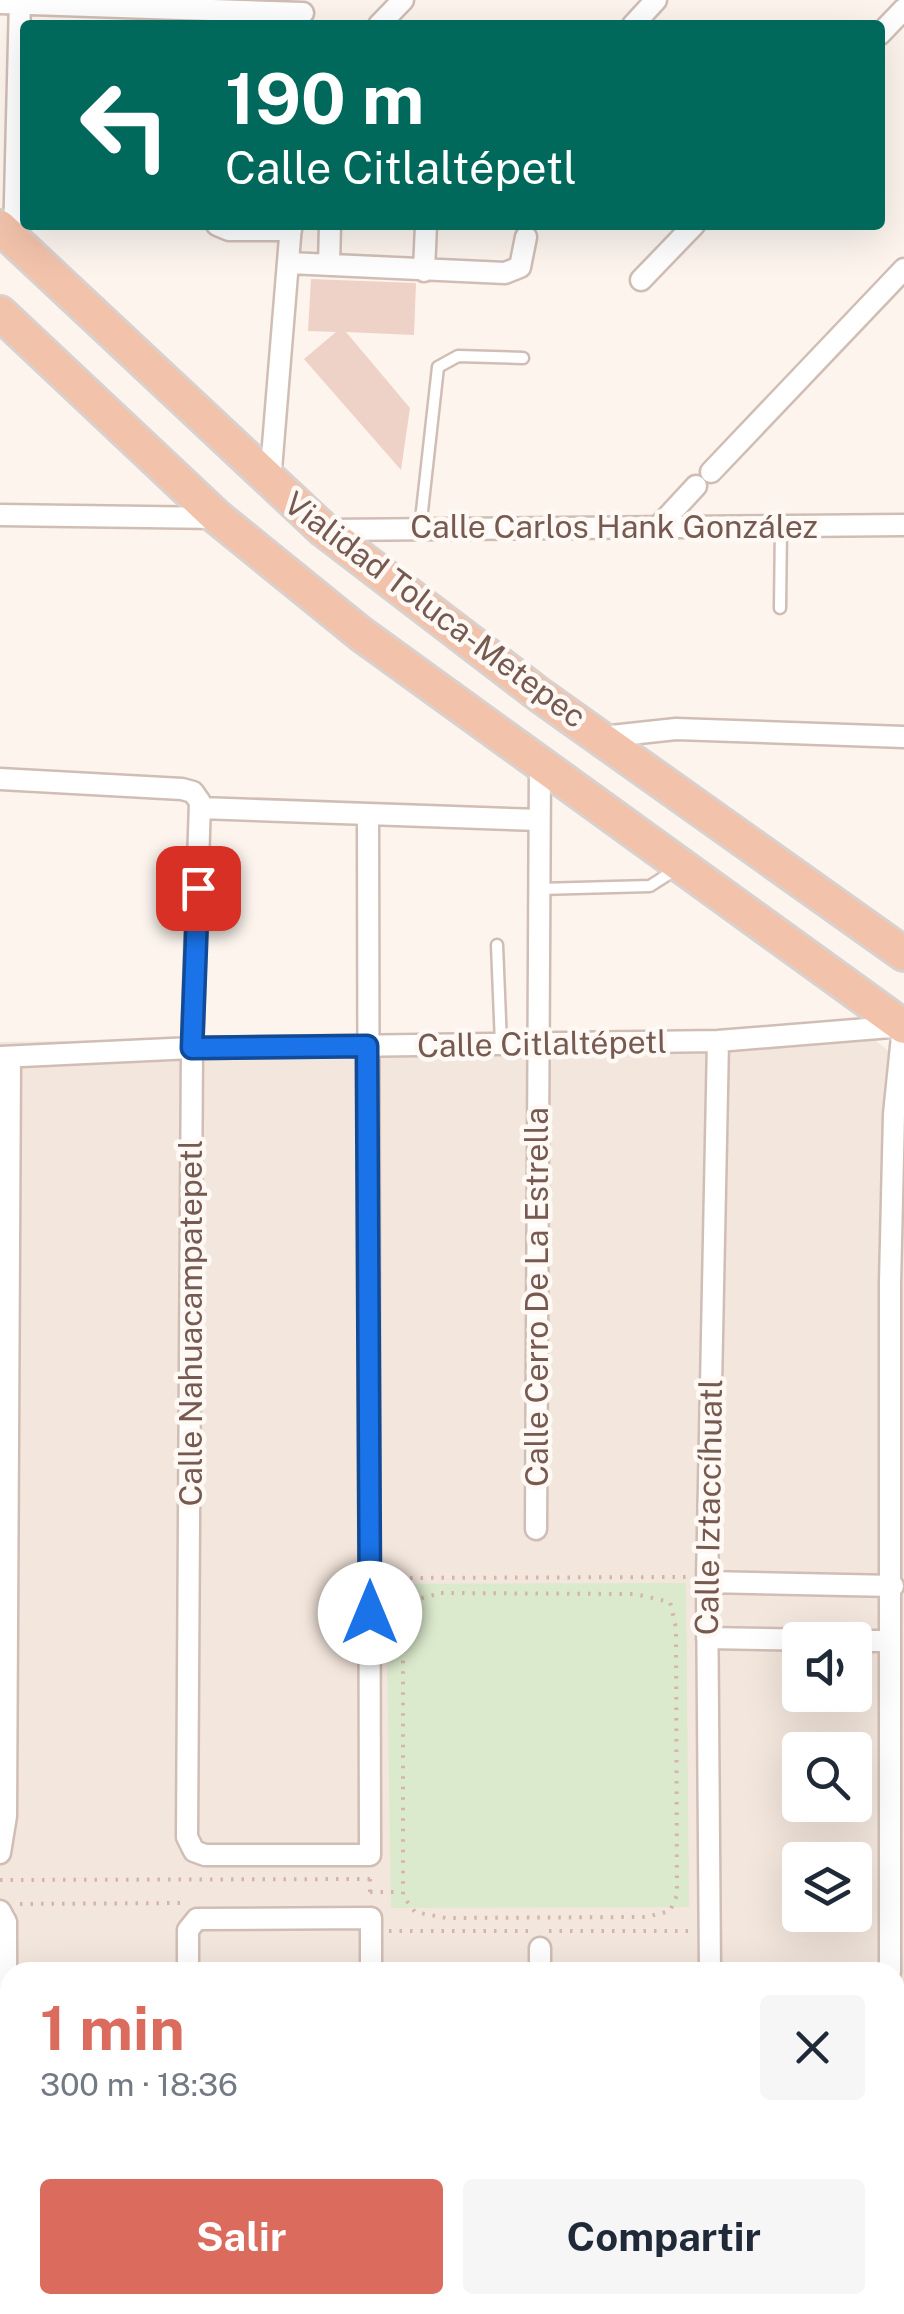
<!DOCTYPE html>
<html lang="es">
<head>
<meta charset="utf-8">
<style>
	:root { --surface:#fff; --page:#f6f6f7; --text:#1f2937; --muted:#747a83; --accent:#db6b5d }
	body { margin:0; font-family:"Public Sans",sans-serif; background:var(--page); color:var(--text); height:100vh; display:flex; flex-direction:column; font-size:38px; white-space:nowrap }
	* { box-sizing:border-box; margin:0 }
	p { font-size:32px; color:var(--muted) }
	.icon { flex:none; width:55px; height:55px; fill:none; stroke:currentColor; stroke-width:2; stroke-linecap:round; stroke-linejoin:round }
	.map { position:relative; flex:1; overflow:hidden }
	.drawer { position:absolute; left:0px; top:1962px; width:905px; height:352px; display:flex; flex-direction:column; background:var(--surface); border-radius:30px 30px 0 0; box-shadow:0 10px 40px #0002 }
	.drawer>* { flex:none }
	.hud { position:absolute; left:20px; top:20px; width:865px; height:210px; border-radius:10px; box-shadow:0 10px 40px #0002; background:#00695c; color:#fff; overflow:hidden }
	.controls { position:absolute; left:782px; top:1622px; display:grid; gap:20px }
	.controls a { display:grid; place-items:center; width:90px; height:90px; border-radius:10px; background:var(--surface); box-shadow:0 10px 40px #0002; font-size:50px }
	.pin { position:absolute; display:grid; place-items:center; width:85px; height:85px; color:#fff; margin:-42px; border-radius:20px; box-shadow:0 5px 15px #0006 }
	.me { position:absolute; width:110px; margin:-55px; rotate:0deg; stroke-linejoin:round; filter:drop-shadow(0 0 8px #0008) }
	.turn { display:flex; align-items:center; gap:35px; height:210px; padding:0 40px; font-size:45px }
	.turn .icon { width:130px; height:130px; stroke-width:2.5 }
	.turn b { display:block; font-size:70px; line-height:85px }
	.round { display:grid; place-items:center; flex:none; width:105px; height:105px; border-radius:10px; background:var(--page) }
	.overview { display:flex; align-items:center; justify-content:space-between; height:170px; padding:0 40px }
	h1 { font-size:60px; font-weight:700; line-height:75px; color:var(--accent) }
	.cta { display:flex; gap:20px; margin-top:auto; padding:20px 40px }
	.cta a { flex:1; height:115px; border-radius:10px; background:var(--accent); color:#fff; font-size:40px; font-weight:700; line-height:115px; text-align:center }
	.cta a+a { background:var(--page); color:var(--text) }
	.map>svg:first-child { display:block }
	.residential { fill:#f3e6dc; fill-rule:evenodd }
	.green { fill:#dbe9cc }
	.building { fill:#efd2c7 }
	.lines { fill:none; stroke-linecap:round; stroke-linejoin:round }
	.service-casing { stroke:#d0beb5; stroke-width:15 }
	.minor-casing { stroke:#d0beb5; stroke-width:25 }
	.trunk-casing { stroke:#d9d1ce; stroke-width:38 }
	.path { stroke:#d5b5a9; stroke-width:4; stroke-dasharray:2.5 8; stroke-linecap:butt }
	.service { stroke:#fff; stroke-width:10 }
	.minor { stroke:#fff; stroke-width:20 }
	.trunk { stroke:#f2c2ab; stroke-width:32 }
	.route-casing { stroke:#114b97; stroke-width:25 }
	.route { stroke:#1a73e8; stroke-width:18 }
	.labels { text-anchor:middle; stroke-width:9; stroke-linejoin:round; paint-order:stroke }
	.street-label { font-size:32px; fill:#765a51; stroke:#fef9f4 }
</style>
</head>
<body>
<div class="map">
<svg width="904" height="2314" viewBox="0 0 904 2314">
	<rect width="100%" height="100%" fill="#fcf4ed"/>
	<path class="residential" d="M861 1030 904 1062V2314H0V1042ZM800 1640H855V1695H800ZM800 1750H855V1805H800ZM800 1860H855V1915H800ZM10 1972H895V2305H10Z"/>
	<path class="green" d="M686 1583 689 1907 391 1908 386 1584Z"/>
	<path class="building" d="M311 279 416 283 414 335 346 332 410 408 401 470 304 359 336 332 308 331Z"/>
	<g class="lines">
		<defs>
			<path id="service" d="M420 529 438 367 458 356 523 358
				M780 608 781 526
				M539 889 650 886 678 868
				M497 945 501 1044"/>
			<path id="minor" d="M0 3 303 13
				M379 25 403 0
				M633 25 656 0
				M880 34 904 9
				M217 225 229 230H291
				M14 240 20 0
				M289 263 505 273 520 267 526 237
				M329 265 330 225
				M424 271 426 225
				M641 280 694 225
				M711 472 904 269
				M270 482 291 225
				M0 515 218 518
				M659 526 696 486
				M326 530 904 525
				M602 737 676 729 904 737
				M0 779 182 789 193 792 200 802 192 1048 187 1837 194 1851 205 1855H370L368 816
				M201 808 539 820
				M0 1057 192 1048 718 1041 904 1026
				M536 1529 540 764
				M707 1582 893 1586
				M707 1638 820 1640
				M855 1641H889
				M0 1853 6 1816 10 1057
				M0 1911 6 1922 7 2314
				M188 1972V1930L197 1919 371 1918V1972
				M540 1972V1948
				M710 1972 707 1582 718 1041
				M890 1972V1283L894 1114 903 1027
				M371 2305V2314
				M712 2305V2314
				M892 2305V2314
				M187 2314V2305
				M539 2314V2305"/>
			<path id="trunk" d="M0 227 324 530 541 696 904 954
				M0 313 218 518 361 634 904 1027"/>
		</defs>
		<use href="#service" class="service-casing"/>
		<use href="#minor" class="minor-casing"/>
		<use href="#trunk" class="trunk-casing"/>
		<path class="path" d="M389 1578 690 1577
			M441 1593 635 1594 670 1602 676 1628 677 1895 670 1911 646 1917 446 1918 415 1912 403 1896V1619L415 1600Z
			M370 1879V1900
			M0 1880 370 1879
			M370 1892H400
			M20 1904 186 1903
			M389 1931H530
			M549 1931H690
			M895 2056H904"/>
		<use href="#service" class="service"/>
		<use href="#minor" class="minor"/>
		<use href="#trunk" class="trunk"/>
	</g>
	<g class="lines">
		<defs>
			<path id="route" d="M198 888 192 1048 367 1046 370 1613"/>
		</defs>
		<use href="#route" class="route-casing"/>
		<use href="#route" class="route"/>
	</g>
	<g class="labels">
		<g class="street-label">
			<text x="614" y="538">Calle Carlos Hank González</text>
			<text transform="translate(435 610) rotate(37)" y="11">Vialidad Toluca-Metepec</text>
			<text transform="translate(542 1044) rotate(-1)" y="11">Calle Citlaltépetl</text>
			<text transform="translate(537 1297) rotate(-90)" y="11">Calle Cerro De La Estrella</text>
			<text transform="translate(191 1323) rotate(-90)" y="11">Calle Nahuacampatepetl</text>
			<text transform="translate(709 1507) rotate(-89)" y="11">Calle Iztaccíhuatl</text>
		</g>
	</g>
</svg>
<div class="controls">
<a><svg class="icon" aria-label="sound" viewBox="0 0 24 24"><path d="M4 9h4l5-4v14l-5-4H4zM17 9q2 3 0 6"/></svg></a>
<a><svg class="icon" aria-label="search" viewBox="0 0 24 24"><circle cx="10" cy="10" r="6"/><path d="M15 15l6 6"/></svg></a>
<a><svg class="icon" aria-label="layers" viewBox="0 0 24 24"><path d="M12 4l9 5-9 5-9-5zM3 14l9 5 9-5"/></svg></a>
</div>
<div class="pin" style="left:198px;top:888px;background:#d93025"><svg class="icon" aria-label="arrive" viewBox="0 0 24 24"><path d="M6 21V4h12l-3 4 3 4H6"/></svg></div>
<svg class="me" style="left:370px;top:1613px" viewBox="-20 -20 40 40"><circle r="19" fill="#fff"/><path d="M0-13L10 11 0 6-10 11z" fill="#1a73e8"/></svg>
<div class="hud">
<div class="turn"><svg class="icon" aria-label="left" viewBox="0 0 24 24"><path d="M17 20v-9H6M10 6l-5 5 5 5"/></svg><div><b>190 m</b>Calle Citlaltépetl</div></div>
</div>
<section class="drawer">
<div class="overview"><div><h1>1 min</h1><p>300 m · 18:36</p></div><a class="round"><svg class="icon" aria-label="close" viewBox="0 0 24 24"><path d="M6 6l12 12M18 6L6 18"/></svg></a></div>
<div class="cta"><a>Salir</a><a>Compartir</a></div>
</section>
</div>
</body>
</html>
